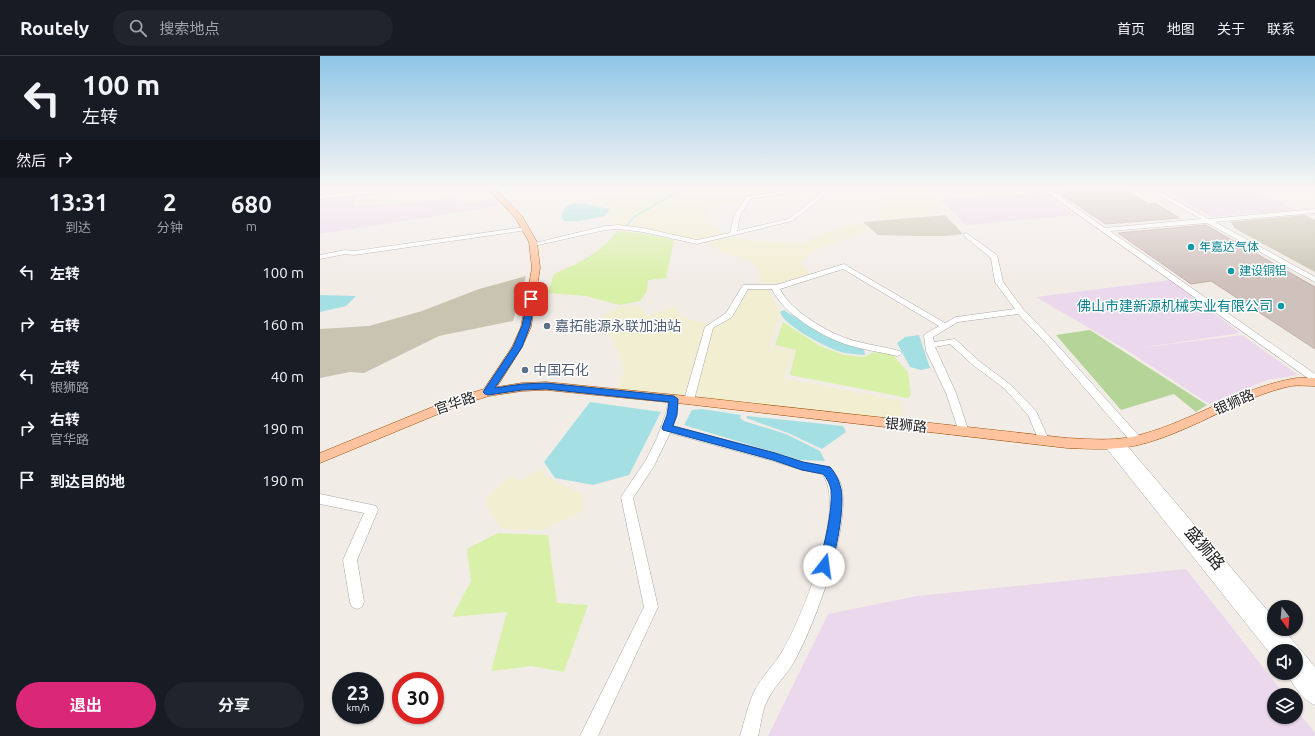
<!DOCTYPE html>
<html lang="zh">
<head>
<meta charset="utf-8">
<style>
	:root { --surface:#171b24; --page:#20242c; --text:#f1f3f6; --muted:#9ea1a6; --line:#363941; --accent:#db2777 }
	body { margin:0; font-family:Ubuntu,"Noto Sans SC",sans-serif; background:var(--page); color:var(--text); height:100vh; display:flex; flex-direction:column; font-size:15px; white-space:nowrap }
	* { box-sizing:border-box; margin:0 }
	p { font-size:13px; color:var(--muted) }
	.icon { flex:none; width:22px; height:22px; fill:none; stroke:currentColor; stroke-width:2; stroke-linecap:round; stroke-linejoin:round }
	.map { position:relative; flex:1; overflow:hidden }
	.sheet { display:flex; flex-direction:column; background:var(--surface); width:320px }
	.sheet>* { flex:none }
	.banner { background:#171b24; color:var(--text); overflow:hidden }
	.needle { width:26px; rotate:164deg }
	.controls { position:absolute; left:947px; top:544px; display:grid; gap:8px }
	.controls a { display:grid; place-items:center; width:36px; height:36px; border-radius:50%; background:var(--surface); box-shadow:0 1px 3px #0004; font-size:20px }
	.speed { position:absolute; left:12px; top:616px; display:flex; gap:8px; font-size:20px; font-weight:700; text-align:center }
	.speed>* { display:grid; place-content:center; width:52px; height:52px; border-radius:50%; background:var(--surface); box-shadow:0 1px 3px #0004; line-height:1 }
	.speed small { font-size:10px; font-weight:400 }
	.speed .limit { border:6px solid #d22; background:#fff; color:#111 }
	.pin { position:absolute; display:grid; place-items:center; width:34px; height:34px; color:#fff; margin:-17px; border-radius:8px; box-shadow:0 2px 6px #0006 }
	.me { position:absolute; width:44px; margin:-22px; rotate:15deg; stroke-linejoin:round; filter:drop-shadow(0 0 3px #0008) }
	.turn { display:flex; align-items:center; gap:14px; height:84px; padding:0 16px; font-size:18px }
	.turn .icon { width:52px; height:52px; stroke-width:2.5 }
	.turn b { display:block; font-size:28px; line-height:34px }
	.then { display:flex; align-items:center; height:38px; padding:0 16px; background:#0003; gap:8px; font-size:15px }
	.eta { display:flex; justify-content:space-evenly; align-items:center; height:68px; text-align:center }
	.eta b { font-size:24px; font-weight:700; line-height:28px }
	.action { display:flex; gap:8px; margin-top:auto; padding:8px 16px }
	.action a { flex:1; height:46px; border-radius:24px; background:var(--accent); color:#fff; font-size:16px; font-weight:700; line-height:46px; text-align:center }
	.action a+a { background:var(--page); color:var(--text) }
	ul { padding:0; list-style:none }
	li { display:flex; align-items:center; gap:12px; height:52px; padding:0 16px }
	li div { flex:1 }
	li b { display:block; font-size:15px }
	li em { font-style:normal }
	header { display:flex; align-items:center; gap:24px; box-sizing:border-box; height:56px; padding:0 20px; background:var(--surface); border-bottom:1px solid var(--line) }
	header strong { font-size:19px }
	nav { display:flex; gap:22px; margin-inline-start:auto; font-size:14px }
	.search { width:280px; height:36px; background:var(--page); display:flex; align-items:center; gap:10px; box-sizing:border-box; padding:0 14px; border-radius:22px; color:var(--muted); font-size:15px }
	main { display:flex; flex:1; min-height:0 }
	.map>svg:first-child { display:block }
	.industrial { fill:#ecd8ec }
	.construction { fill:#c8c4b1 }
	.farmland { fill:#f2eed1 }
	.grass { fill:#d9f0a9 }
	.forest { fill:#b5d598 }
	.water { fill:#a4e0e3 }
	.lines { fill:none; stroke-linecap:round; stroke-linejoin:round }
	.stream { stroke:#a4e0e3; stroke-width:1.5 }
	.building { fill:#cfc1bc; stroke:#c5afa8 }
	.minor-casing { stroke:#a8a8a8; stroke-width:1 }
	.major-casing { stroke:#9e4d00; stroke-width:1 }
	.minor { fill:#fff; fill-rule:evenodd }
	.major { fill:#ffc49f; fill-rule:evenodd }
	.route { fill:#1a73e8; stroke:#114b97 }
	.culture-dot { fill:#0f9aa8; stroke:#fff; stroke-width:1.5 }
	.service-dot { fill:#5c6f8a; stroke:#fff; stroke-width:1.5 }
	.labels { text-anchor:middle; stroke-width:3; stroke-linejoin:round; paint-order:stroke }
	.far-culture-label { font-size:12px; fill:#0d838f; stroke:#fff; text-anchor:start }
	.culture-label { font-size:14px; fill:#0d838f; stroke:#fff; text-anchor:end }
	.service-label { font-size:14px; fill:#4e5e75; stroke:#fff; text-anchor:start }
	.street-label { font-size:14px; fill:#212121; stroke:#fff }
	.near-street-label { font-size:17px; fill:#212121; stroke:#fff }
</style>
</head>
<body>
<header>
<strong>Routely</strong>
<div class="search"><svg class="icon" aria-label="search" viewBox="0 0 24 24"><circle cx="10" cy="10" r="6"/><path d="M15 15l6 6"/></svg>搜索地点</div>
<nav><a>首页</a><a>地图</a><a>关于</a><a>联系</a></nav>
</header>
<main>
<section class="sheet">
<div class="banner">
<div class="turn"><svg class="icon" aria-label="left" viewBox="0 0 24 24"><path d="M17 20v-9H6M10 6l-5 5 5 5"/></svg><div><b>100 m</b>左转</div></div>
<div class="then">然后<svg class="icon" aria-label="right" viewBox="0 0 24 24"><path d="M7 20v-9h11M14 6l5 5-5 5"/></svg></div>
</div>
<div class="eta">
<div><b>13:31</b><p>到达</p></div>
<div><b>2</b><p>分钟</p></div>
<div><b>680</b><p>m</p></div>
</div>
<ul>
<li><svg class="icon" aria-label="left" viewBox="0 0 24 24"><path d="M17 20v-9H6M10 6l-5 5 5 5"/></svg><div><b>左转</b></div><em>100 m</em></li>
<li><svg class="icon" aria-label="right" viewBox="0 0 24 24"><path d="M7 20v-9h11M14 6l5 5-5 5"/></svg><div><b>右转</b></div><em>160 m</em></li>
<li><svg class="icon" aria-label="left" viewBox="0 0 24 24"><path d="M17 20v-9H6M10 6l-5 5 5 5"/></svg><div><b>左转</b><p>银狮路</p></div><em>40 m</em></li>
<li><svg class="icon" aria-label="right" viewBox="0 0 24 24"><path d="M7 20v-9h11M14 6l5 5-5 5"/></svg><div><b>右转</b><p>官华路</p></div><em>190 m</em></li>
<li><svg class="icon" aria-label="arrive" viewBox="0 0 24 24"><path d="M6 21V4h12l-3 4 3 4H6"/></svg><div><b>到达目的地</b></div><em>190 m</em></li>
</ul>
<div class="action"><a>退出</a><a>分享</a></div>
</section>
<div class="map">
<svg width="995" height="680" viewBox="0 0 995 680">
	<rect width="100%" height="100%" fill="#f2ece7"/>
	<path class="industrial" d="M839 132H929L976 154 892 161Z
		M722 136 754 159 646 169 621 144Z
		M37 140 34 150 136 143 135 147 140 148 177 142V150L0 178V144Z
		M850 224 920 277 820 292 922 279 978 319 947 324 889 348 805 293 716 241Z
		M866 513 965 639H954V661H976V653L995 677V680H448L508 558 597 540Z"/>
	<path class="construction" d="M625 159 643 178 627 180H597L558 179 543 166Z
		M984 159 995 164V216L914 172 911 166Z
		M206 220 193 265 119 280 44 317 30 316 0 322V273L49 270 102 255 159 233Z"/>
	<path class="farmland" d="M340 132H477L478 133 428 140 421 148H392L387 153 388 163 404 178 378 184 313 171 296 170 292 164H284L293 152 267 144 297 134Z
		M570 132H607L623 149 615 153 619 159 561 162 558 148 561 142 572 135Z
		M540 167 551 174 520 184 497 194 480 206 490 218 459 227H442L439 213 427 203 409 198 384 187 414 181 430 185 483 187 507 176Z
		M431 233 450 234 460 261 449 290 474 295 464 322 582 345 583 363 297 334 304 314 299 299 291 280 274 265 298 251 317 248 327 260 353 251 364 261 395 271 406 266Z
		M220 412 226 421 263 438V455L222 474 184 473 177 467 165 444 190 420 201 425Z"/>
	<path class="grass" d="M297 175 320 177 354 184 346 222 328 224 327 235 320 245 299 249 266 240 228 237 234 218C259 207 281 197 297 175Z
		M463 266 500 290 524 299 544 301 554 296 573 299 588 316 591 339 588 342 470 319 476 294 455 289Z
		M178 477 228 479 237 547 268 549 244 616 211 610 171 615 187 556 132 561 151 525 147 493Z"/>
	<path class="forest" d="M770 274 887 349 876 356 854 338 801 354 736 279Z"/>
	<path class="water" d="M259 147 290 153 285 160 259 165H245L242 162V157L247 149Z
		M0 239 36 240 26 250 0 256Z
		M464 254C493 273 511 283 544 293L545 299C537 298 528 298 521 296 507 292 463 269 460 256Z
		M599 279 610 312 601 314 590 311 577 287 585 281Z
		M270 346 341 356 309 419 273 429 235 422 224 406Z
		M382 353 421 359 420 362 424 365 466 378 500 395 505 405 480 404 364 369 372 354Z
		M427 360 523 370 526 376 502 393 468 377 426 362Z"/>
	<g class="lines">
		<path class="stream" d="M306 170 314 161 364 132"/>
	</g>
	<path class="building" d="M777 132H802L829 148 835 147 859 162 786 168 737 136Z
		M886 169 995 231V293L891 225 871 228 798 177Z"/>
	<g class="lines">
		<defs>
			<path id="minor" d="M73 132H92L89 134 0 143V139Z
				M484 132H498L430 143 420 160 417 175 468 163 496 142 505 132H511L500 144 472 165 377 188 323 176 299 173 285 174 214 190 211 188 285 170 299 169 323 172 377 184 410 177 414 160 426 141Z
				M721 132H728L785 172 881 163 826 132H833L889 163 995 153V157L895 166 995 221V226L887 167 790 175 995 318V326L992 325Z
				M206 171 208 172V174L34 199 25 198 0 203V199L25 194 34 195Z
				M646 177 677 199 683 226 703 253 730 281 820 381 821 384 820 387H812L724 285 698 258 638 266 613 281 614 286 635 283 659 305 691 329 716 355 729 384 728 387H720L708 359 685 333 653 309 630 288 615 291 636 337 649 376 648 379H640L626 337 606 295 604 280 605 278 619 270 523 213 460 233C470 255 511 279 535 285 550 289 565 291 580 295L582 297 580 299 577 300C561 296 544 294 528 289 503 281 463 258 452 233H428L412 261 393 272 374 344 369 347 364 344 385 271 406 257 423 229H456L524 208 625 267 636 261 695 253 675 226 671 202 644 180V178Z
				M354 340 359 343 353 370 455 397 482 406 510 411C515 417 520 424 522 432 529 476 496 565 475 604 467 619 454 630 447 645 442 655 441 668 438 680H420C425 664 428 648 435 634 443 619 455 608 463 594 482 561 528 450 502 418L482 414 453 405 350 377 334 410 313 442 338 551 278 680H260L324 551 301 441 326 404 337 382 346 357 349 343Z
				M799 384 803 385 954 562V573H963L995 611V649C984 645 972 628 967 617H976V595H954V601L952 600 784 389 786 386 790 385 794 387Z
				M0 438 52 449 56 450 58 454 37 504 44 546 42 551 37 553 32 551 30 546 23 504 44 457 0 448Z"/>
			<path id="major" d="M168 132H175L202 160 217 186 220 212 211 271 202 291 177 331 202 327 226 326 366 340 747 382C772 383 798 386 823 378 873 364 919 333 971 323 978 321 987 322 995 322V330C987 330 978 329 971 330 920 341 876 373 826 387 799 395 774 393 747 392L366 348 226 334 202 335 169 340 140 349 0 407V397L132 343 164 333 192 291 201 271 212 212 209 186 196 163Z"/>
		</defs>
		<use href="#minor" class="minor-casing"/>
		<use href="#major" class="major-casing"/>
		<use href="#minor" class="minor"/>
		<use href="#major" class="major"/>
	</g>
	<linearGradient id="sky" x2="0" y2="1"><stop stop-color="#8dc6e6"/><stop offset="0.58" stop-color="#f9f6f4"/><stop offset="1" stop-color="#f9f6f4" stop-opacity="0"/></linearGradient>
	<rect width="995" height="227" fill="url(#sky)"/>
	<path class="route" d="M208 241H213L215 243 210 270 202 291 175 332 202 328 226 327 354 340 358 343 357 359 353 370 455 397 483 406 510 411C516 418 519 424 521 433 525 450 516 499 509 514L504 516 500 514 498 510C504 492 513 453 511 434 510 428 507 422 503 418L482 414 453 404 343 374 342 372 347 359 349 346 226 333 202 334 168 339 165 338 163 336 193 291 202 270Z"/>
	<g class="culture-dot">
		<circle cx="871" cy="191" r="4"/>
		<circle cx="911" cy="215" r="4"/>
		<circle cx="961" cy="250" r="4"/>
	</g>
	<g class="service-dot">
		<circle cx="227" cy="270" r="4"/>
		<circle cx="205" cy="314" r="4"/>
	</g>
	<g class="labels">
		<g class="far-culture-label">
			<text x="879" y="195">年嘉达气体</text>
			<text x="919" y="219">建设铜铝</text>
		</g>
		<g class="culture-label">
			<text x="953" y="255">佛山市建新源机械实业有限公司</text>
		</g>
		<g class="service-label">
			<text x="235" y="275">嘉拓能源永联加油站</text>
			<text x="213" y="319">中国石化</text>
		</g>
		<g class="street-label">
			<text transform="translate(914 346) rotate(-24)" y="5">银狮路</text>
			<text transform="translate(135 347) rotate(-19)" y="5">官华路</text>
			<text transform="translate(586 369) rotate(6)" y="5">银狮路</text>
		</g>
		<g class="near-street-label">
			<text transform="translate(885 492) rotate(50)" y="6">盛狮路</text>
		</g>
	</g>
</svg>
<div class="controls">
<a><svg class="needle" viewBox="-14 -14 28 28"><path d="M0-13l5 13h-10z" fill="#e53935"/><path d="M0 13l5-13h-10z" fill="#9ea1a6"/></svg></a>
<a><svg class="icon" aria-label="sound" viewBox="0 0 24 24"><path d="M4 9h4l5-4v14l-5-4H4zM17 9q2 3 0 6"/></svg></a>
<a><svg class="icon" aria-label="layers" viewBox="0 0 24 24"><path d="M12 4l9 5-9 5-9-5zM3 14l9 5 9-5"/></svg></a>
</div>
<div class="speed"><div>23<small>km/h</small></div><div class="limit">30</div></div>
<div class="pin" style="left:211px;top:243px;background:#d93025"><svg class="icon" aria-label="arrive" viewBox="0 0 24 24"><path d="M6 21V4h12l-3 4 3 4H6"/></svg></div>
<svg class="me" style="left:504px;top:510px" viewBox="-20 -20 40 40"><circle r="19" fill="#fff"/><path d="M0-13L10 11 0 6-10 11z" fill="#1a73e8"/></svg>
</div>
</main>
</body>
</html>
